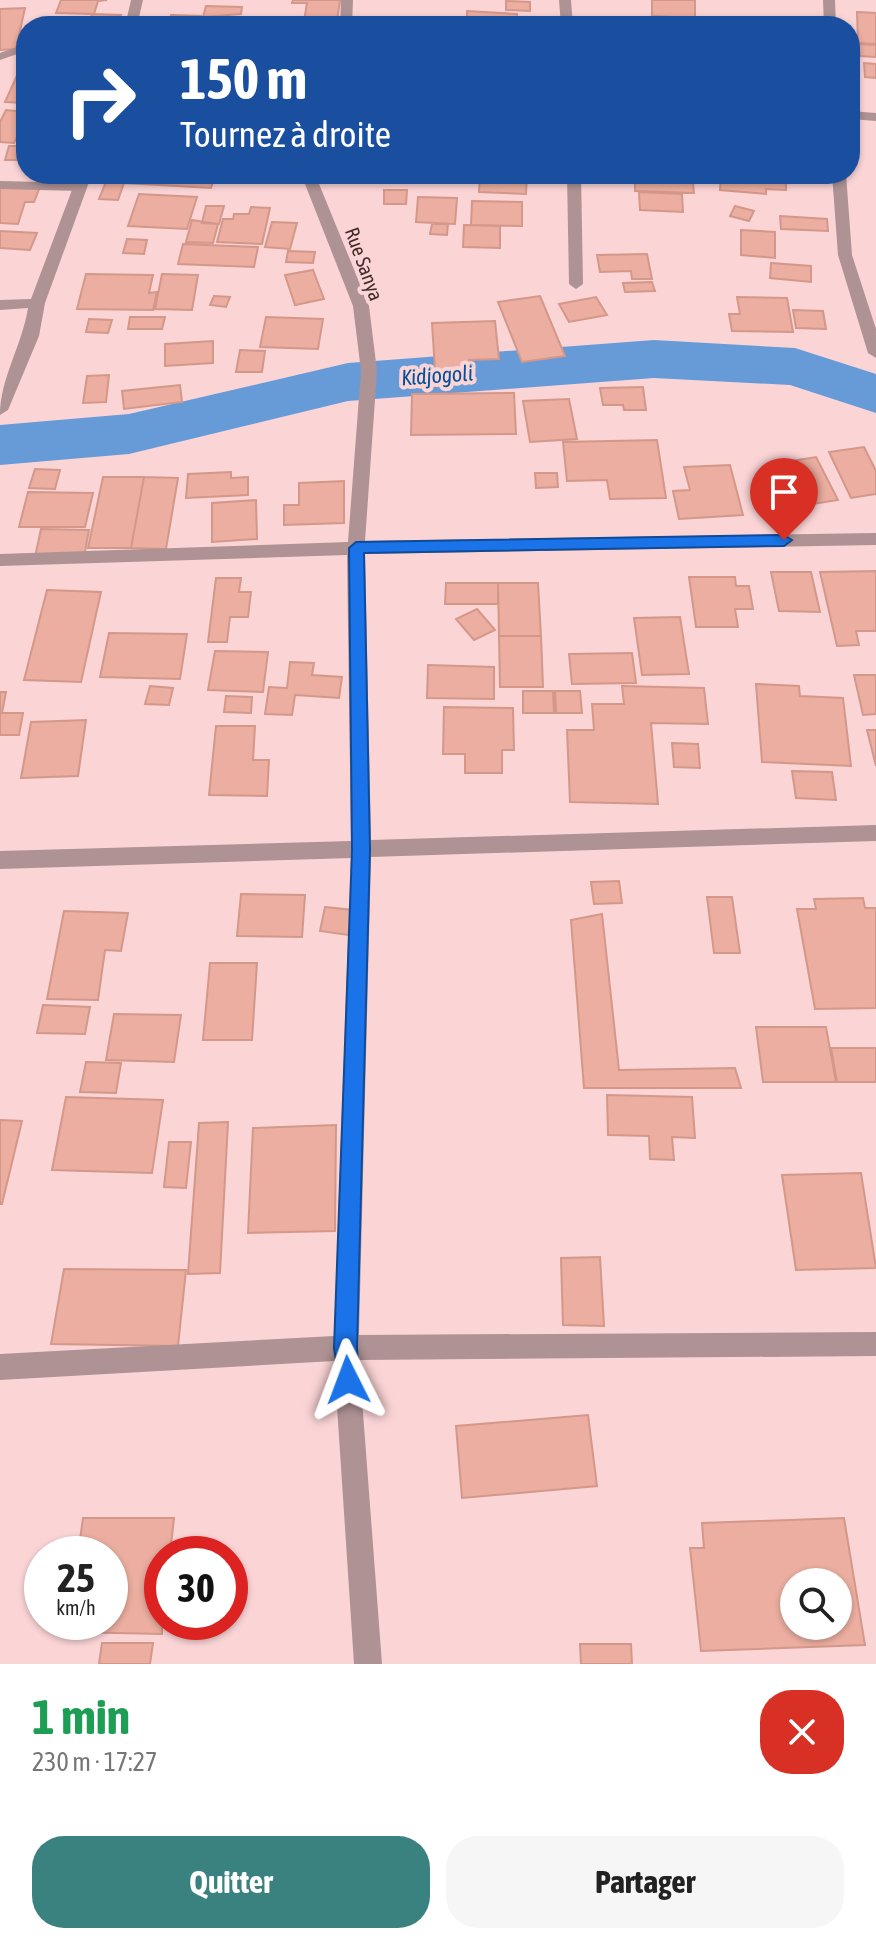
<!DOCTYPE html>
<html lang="fr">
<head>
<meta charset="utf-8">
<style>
	:root { --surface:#fff; --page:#f6f6f6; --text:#222; --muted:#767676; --accent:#3a8280 }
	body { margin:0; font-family:"Asap Condensed",sans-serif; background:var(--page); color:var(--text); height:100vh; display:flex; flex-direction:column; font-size:30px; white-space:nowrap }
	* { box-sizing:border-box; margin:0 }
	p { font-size:26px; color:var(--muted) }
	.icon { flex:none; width:44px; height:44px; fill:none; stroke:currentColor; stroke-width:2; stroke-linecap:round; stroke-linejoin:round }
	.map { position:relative; height:1664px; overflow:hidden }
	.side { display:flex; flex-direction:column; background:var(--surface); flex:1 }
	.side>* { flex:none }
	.banner { position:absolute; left:16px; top:16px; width:844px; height:168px; border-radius:32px; box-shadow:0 2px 6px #0004; background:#1a4fa0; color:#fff; overflow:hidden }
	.fabs { position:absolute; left:780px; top:1568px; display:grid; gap:16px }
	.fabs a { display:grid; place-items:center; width:72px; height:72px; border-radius:50%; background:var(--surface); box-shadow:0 2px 6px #0004; font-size:40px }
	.speed { position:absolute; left:24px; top:1536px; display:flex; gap:16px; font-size:40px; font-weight:700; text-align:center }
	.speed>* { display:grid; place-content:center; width:104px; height:104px; border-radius:50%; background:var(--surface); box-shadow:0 2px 6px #0004; line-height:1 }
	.speed small { font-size:20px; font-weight:400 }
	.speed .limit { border:12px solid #d22; background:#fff; color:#111 }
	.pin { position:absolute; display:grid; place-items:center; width:68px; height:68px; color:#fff; margin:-82px -34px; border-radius:50% 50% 50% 0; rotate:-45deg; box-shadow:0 0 8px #0007 }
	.pin .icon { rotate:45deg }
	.me { position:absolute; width:88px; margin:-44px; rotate:357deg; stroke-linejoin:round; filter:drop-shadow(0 0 6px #0008) }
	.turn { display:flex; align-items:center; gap:28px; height:168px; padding:0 32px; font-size:36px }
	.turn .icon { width:104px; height:104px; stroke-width:2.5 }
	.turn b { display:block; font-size:56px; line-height:68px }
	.round { display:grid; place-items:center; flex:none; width:84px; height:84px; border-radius:32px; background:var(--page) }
	.head { display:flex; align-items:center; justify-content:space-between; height:136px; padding:0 32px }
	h1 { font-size:48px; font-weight:700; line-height:60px; color:#1e9e55 }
	.primary-button { display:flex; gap:16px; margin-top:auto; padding:16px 32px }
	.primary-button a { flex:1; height:92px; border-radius:32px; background:var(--accent); color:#fff; font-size:32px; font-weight:700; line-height:92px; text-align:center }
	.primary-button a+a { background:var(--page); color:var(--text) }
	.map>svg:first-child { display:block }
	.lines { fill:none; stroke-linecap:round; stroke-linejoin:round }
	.river { fill:#679bd8; fill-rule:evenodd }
	.building { fill:#ebaea0; stroke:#d3988a; stroke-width:2; fill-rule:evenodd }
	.service { fill:#ae9294; fill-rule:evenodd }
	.minor { fill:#ae9294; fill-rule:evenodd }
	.route { fill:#1a73e8; stroke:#114b97; stroke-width:2 }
	.labels { text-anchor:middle; stroke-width:8; stroke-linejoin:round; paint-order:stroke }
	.far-street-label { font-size:20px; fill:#442b2d; stroke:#fbd4d6 }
	.far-water-label { font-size:22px; font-style:italic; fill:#005199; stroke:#fbd4d6 }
</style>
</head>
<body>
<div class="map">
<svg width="876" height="1664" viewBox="0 0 876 1664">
	<rect width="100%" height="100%" fill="#fbd4d6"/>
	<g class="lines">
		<path class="river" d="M654 340 795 348 876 374V413L790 385 654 378 348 401 129 454 0 465V425L129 414 348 363Z"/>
	</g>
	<path class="building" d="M61 0H107L98 1 94 14 56 13Z
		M293 0H340L337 21H304L307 3H292Z
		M652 0H695V18L652 16Z
		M506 1 530 2V11L506 10Z
		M206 6 242 7 241 14 203 17Z
		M25 8 16 49 0 50V9Z
		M467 11 517 14V26H467Z
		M857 12 876 13V44L858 43Z
		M92 14 121 15 118 26H88Z
		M171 15 201 16 199 26H158L160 19H170Z
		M213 18 245 19 243 26H211Z
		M858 44 876 45V57L860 56Z
		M864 63 876 64V78L865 77Z
		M19 71H26V103L5 102Z
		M6 110 26 112V119L14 143 0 142V122Z
		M9 146H26V160H5Z
		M109 174H176L215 176 211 188 124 183 118 200 99 199Z
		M369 174H408L407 183 368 182Z
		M480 174H527L526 194 479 192Z
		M635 174H692L694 193 635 191Z
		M721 174 786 177V190L766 189V194L720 190Z
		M0 185 40 187 34 202H25L18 224 0 223Z
		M384 190H407L406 204H384Z
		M639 192 682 194 683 212 640 210Z
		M139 194 197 197 187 229 128 226Z
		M418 197 457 198 455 224 416 222Z
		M472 201 522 202V226L471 225Z
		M206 206H224L219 224 202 223Z
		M735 206 754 211 749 221 730 216Z
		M251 207 270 208 262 244 217 242 223 219H233L234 214H249Z
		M780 216 827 219 828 231 781 229Z
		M192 220 218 224 213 243 186 242Z
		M272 222 297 223 290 249 265 247Z
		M432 224H448L447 235 430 234Z
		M464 225 500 226V248L463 247Z
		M741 230 775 232V258L741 255Z
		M0 231 37 233 30 250 0 248Z
		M127 239 147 240 144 254 123 253Z
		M183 244 258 247 254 267 178 264Z
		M288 251 315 252 313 263 286 262Z
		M647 254 652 279H632L631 271 600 272 597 255Z
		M771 263 811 266V282L770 278Z
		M313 270 324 299 295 305 285 275Z
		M86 274 153 275 149 293 157 292 153 310 77 309Z
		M162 274 198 275 192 310 155 309Z
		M652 282 655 291 625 292 623 283Z
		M214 296 230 297 226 307 210 305Z
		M540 296 565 356 522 362 498 302Z
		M596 297 607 315 569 322 559 304Z
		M737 297 787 298 793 332 732 331 729 314H740Z
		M793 310 823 311 826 329 796 328Z
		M130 317H165L162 329H128Z
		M266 317 323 319 318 349 260 347Z
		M89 319 112 320 108 333 86 332Z
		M495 321 499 359 469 360 470 369 435 370 432 323Z
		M213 341V363L165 366V344Z
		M240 350 265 351 262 372H236Z
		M109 375 106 402 83 403 87 376Z
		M180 385 182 402 124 409 122 391Z
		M643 387 646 410H624L623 405H603L600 388Z
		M514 393 516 434 411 435 412 394Z
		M569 399 577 439 530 442 523 401Z
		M657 440 666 498 610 499 607 480 567 481 563 442Z
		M864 447 876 471V494L851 498 829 452Z
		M816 457 838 500 800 506 779 463Z
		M730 465 743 515 679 519 673 491 690 490 684 467Z
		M35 469 60 470 55 489 29 488Z
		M231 472V478L248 477V495L186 498 188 474Z
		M535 473H557L558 487 536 488Z
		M103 477H144L131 548H88Z
		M144 477 178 478 166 549 131 548Z
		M344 481V523L284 525V505H299V483Z
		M28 492 93 493 85 527H19Z
		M256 500 257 539 212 542V503Z
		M41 529 89 530 84 557H35Z
		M876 571V631H856L859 645 837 646 820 572Z
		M771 572H811L820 612 779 611Z
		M689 577H735L736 586H749L753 609H735L738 627H696Z
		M216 578H241L239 592H251L248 617H230L227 642H208Z
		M446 583H498V604H445Z
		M498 583H538L541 636H499Z
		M47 590 101 592 81 682 24 680Z
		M477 609 495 630 474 640 456 619Z
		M680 617 689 674 642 675 634 618Z
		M109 633 187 634 180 679 100 677Z
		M499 636H541L543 687H500Z
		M215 651 268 652 263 692 208 690Z
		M632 653 636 683 572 684 569 654Z
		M290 662 314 663 312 675 342 677 339 698 295 695 292 715 265 714 269 687 287 688Z
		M428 665 494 667V699L427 698Z
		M854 675H876V714L863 715Z
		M756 684 799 686 800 696 843 698 851 766 762 762Z
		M150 686 173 688 169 705 145 704Z
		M622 686 704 688 708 724 651 723 658 804 570 802 567 730H594L592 704H624Z
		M523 691H553L554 713H523Z
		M555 691H580L582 713H556Z
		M0 692H6L2 713H23L19 735H0Z
		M226 696 252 697 251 713 224 712Z
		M444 707 513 708 514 750H502V773H465V754H443Z
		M86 720 78 776 21 778 31 722Z
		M216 726H255L253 760H269L267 796 209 795Z
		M867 730H876V766Z
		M672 743 698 744 700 768 674 767Z
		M792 771 832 772 836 800 796 798Z
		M619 881 622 903 594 904 591 882Z
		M241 894 305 895 302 937 237 936Z
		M707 897H732L740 953H714Z
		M863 898 865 908H876V1008L815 1009 797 909H816L814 899Z
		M325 907 353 910 348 935 320 931Z
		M64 911 128 913 121 951 105 950 98 1000 47 999Z
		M602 914 619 1070 735 1068 741 1088H584L571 920Z
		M210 963H257L252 1040H203Z
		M43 1005 90 1007 85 1034 37 1033Z
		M114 1014 181 1015 174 1062 106 1060Z
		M756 1027H826L836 1082H763Z
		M831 1048H876V1082H837Z
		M86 1062 121 1063 116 1093 80 1092Z
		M607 1095 692 1097 695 1138 672 1137 674 1160 650 1159 649 1136 608 1135Z
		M66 1097 163 1100 152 1173 52 1170Z
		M0 1120 22 1121 2 1204H0Z
		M228 1122 220 1273 188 1274 199 1123Z
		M336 1125 335 1231 248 1233 253 1128Z
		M169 1142H191L186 1188 164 1187Z
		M861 1173 876 1268 796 1270 782 1175Z
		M600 1257 604 1326 563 1325 561 1258Z
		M64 1269 186 1270 178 1346 51 1344Z
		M588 1415 597 1486 462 1498 456 1426Z
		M83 1518H174L170 1554H162V1634L67 1632 69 1622H110V1554H78Z
		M844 1518 865 1645 701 1651 690 1548H704L702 1523ZM794 1582H838V1626H794Z
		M102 1643H153L150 1664H99Z
		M580 1644H631L632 1664H581Z"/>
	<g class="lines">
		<path class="service" d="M26 44V51L0 60V53Z
			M0 181 81 183 87 187 81 191 0 189Z"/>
		<path class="minor" d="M131 0H143L137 26H125Z
			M341 0H353L352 26H340Z
			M559 0H571L573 26H561Z
			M823 0H835L836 26H824Z
			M850 111 876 113V121L850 119Z
			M78 174H92L45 303 39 336 8 410 0 415C0 378 22 346 28 308L0 310V300L31 299Z
			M305 174H319L317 179 369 306 377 371 365 541 876 533V545L365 554 371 840 876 825V841L371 857 359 1335 876 1332V1356L359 1360 382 1664H354L334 1361 0 1380V1354L334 1336 351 858 0 869V851L351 841 347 555 0 566V554L348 542 361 371 353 306 303 179Z
			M567 174H581L583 284 576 289 569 284Z
			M832 174H846L852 255 876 329V358L868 353 838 255Z"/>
	</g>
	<path class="route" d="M784 535 792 540 784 546 364 553 370 850 357 1348 359 1380 356 1388 348 1391 340 1388 334 1348 352 850 349 548 356 542Z"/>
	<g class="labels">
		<g class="far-street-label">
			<text transform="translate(364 264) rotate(70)" y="7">Rue Sanya</text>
		</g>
		<g class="far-water-label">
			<text transform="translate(437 375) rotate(-4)" y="8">Kidjogoli</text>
		</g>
	</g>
</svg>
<div class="fabs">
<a><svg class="icon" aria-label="search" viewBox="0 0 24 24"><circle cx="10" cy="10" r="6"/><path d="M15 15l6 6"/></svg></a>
</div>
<div class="speed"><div>25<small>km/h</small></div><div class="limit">30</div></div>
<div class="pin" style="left:784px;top:540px;background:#d93025"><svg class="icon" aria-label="arrive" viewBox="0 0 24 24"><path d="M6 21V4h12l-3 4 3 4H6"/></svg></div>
<svg class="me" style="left:348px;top:1380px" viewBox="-20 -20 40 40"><path d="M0-17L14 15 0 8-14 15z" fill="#1a73e8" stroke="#fff" stroke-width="4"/></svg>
<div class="banner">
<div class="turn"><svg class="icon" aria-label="right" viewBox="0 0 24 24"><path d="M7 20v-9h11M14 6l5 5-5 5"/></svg><div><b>150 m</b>Tournez à droite</div></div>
</div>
</div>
<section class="side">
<div class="head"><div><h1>1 min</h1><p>230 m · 17:27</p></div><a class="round" style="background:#d93025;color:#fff"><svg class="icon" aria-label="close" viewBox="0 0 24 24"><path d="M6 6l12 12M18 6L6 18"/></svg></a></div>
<div class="primary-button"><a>Quitter</a><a>Partager</a></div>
</section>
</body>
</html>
